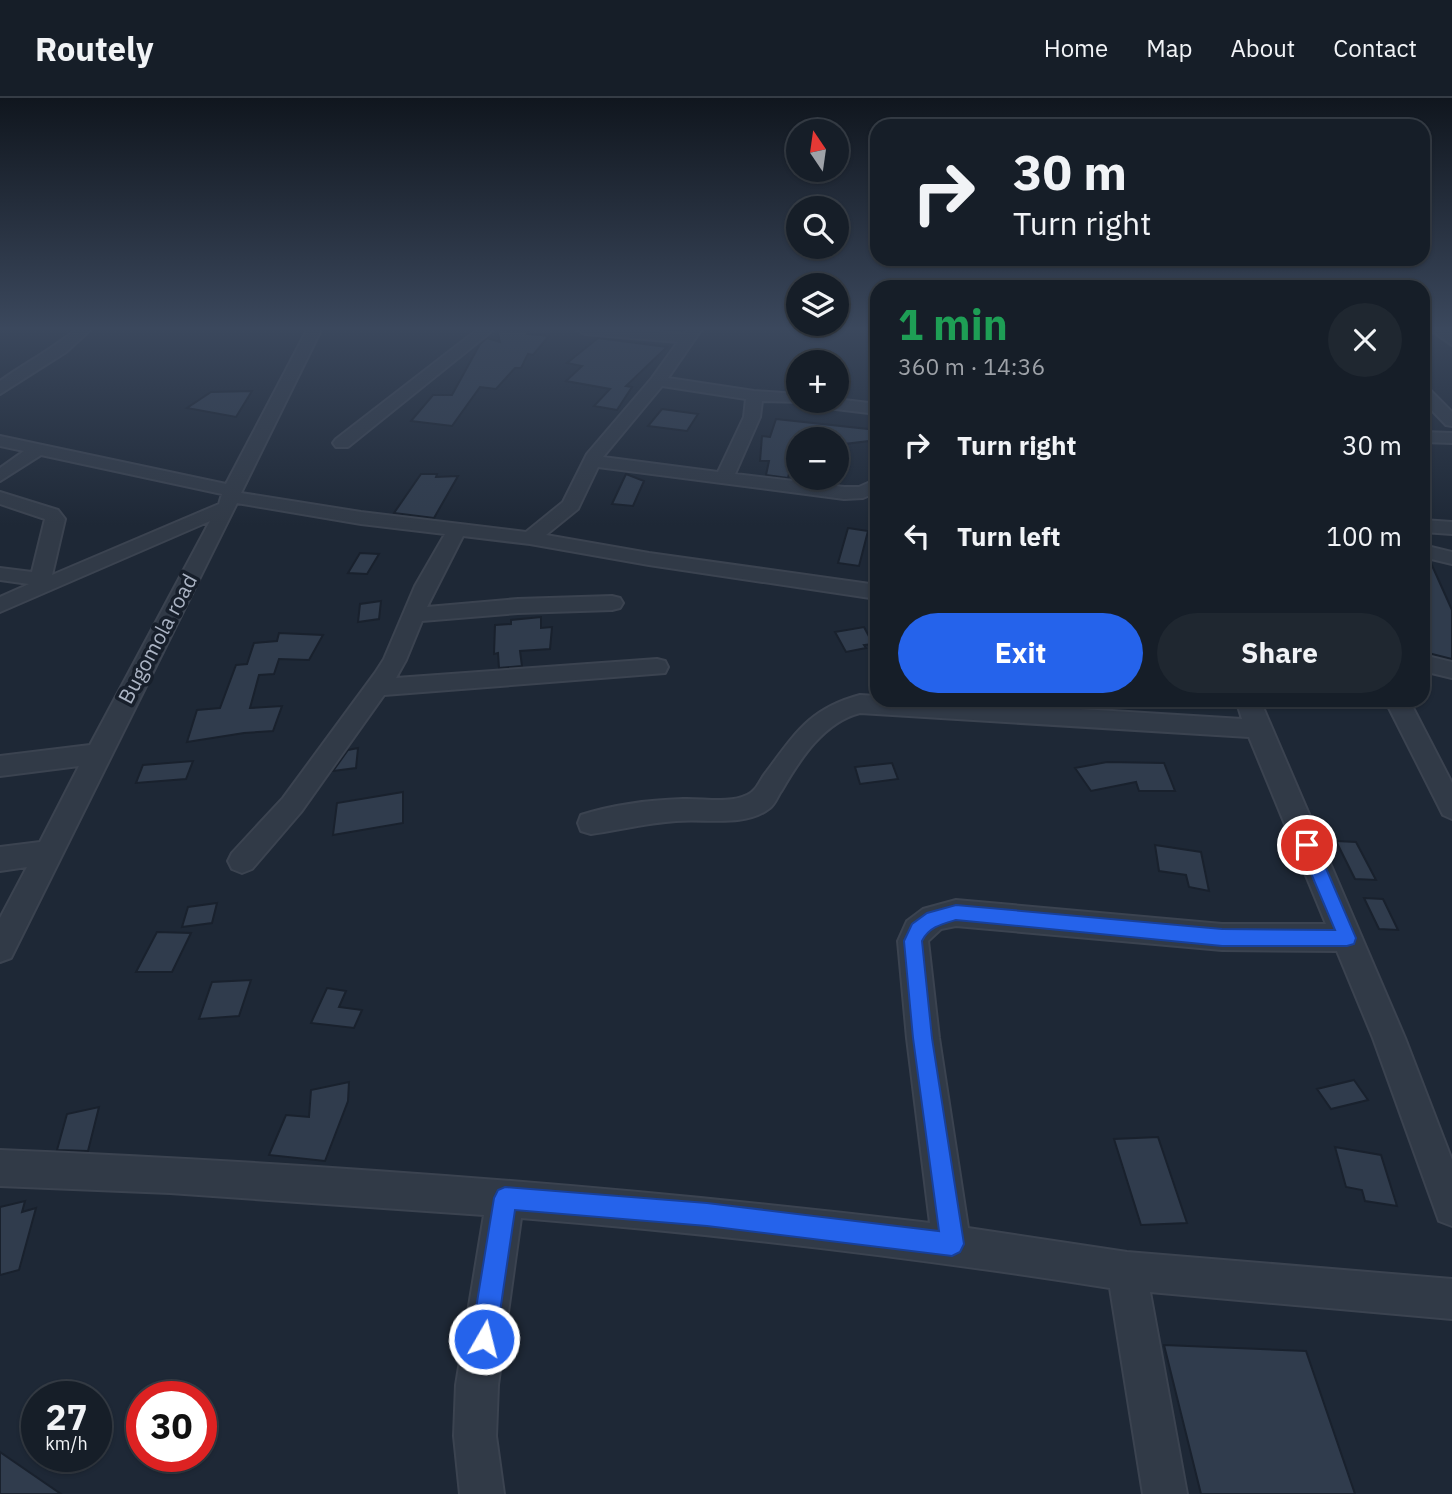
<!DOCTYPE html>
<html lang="en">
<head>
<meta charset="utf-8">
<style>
	:root { --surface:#161e28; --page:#1f2730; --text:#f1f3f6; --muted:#9ea2a8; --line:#353c45; --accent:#2563eb }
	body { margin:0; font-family:"IBM Plex Sans",sans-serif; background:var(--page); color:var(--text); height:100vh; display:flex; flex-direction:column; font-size:26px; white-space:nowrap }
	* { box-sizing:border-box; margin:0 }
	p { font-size:23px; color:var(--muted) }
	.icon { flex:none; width:38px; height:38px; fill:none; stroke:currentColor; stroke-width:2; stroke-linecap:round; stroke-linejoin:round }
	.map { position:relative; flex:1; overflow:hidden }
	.side { position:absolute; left:870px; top:182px; width:560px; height:427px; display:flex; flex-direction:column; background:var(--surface); border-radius:21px; box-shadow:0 2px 5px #0004,0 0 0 2px var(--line) }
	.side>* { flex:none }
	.banner { position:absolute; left:870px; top:21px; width:560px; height:147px; border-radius:21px; box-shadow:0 2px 5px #0004,0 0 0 2px var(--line); background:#161e28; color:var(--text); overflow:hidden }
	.needle { width:46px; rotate:347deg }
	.fabs { position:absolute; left:786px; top:21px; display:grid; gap:14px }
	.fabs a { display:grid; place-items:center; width:63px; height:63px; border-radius:50%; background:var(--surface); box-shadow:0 2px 5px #0004,0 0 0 2px var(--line); font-size:35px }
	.speed { position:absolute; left:21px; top:1283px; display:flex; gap:14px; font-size:35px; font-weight:700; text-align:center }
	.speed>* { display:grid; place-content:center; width:91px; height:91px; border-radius:50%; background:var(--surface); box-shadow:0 2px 5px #0004,0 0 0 2px var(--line); line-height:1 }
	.speed small { font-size:18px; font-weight:400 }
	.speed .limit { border:10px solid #d22; background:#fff; color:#111 }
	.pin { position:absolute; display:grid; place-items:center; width:60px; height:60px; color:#fff; margin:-30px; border:4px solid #fff; border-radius:50%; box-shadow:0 2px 7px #0007 }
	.me { position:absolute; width:77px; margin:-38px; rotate:8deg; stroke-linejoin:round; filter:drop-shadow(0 0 5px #0008) }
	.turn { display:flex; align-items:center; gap:24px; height:147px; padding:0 28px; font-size:32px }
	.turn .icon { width:91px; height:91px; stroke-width:2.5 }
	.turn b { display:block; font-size:49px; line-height:60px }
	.round { display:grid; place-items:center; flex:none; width:74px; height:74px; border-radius:37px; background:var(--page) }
	.overview { display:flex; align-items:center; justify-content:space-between; height:119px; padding:0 28px }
	h1 { font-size:42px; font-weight:800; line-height:52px; color:#1e9e55 }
	.primary-button { display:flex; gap:14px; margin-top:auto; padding:14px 28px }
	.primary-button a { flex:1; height:80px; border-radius:42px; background:var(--accent); color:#fff; font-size:28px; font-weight:800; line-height:80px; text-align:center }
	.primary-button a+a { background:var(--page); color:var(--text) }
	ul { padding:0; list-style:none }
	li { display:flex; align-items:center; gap:21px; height:91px; padding:0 28px }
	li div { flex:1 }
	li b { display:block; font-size:26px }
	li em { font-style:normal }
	header { display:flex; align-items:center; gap:42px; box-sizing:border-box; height:98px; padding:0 35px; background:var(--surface); border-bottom:2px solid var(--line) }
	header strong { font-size:33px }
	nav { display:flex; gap:38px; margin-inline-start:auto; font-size:24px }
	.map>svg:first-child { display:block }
	.building { fill:#303c4d; stroke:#19212d; stroke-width:2 }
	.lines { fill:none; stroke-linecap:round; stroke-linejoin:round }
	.minor-casing { stroke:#3b4350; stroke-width:4 }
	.minor { fill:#313a47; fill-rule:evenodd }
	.route { fill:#2563eb; stroke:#184099; stroke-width:2 }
	.labels { text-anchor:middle; stroke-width:7; stroke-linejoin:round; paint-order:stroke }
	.street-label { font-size:21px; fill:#abb4c4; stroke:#171f2b }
</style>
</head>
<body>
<header>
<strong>Routely</strong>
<nav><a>Home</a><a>Map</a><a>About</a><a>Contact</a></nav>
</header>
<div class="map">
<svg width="1452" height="1396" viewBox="0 0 1452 1396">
	<rect width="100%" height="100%" fill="#1e2836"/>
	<path class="building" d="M497 232 529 233 527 236 549 238 533 257 528 256 521 270H515L496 291 480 289 452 328 411 323 433 297H452L480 246 487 240 500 244Z
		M598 240 667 249 626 288 632 289 617 312 594 308 610 291 566 283 582 268 567 265Z
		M252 293 236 319 187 310 211 294Z
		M662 311 698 316 687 333 648 328Z
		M776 321 877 332V342L836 347V341H798V359L793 358 788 380 766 377 769 363H760L762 338 770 339Z
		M421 376H437L436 379 458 378 434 420 394 415Z
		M626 376 644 383 633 408 612 406Z
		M848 430 868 433 859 468 838 465Z
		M360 455 379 456 367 476 348 475Z
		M1423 462 1430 463 1452 512V561L1428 555 1423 546Z
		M381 503 379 521 358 524 360 506Z
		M541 519V530L552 529 550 551 520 553 522 568 499 570 498 555 494 556 495 527 511 526V522Z
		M864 529 873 546 864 547 866 550 846 554 835 534Z
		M279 535 323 537 309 562 279 561 274 576 259 577 250 610 282 608 273 633 244 635 187 644 197 612 220 610 236 567 247 566 254 545 277 543Z
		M358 650 356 670 333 673 348 652Z
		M193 663 186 681 136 685 143 667Z
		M1107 664 1164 665 1175 693H1139L1136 684 1091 693 1075 670Z
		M892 665 898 681 860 686 855 669Z
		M403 694V725L333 737 337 705Z
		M1336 743 1356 744 1376 782 1355 781Z
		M1155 747 1201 754 1209 793 1189 789 1186 777 1159 773Z
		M1364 800 1383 801 1398 832 1379 831Z
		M217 805 212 825 182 829 188 809Z
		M157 834 191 835 172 874H136Z
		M251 882 239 918 199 921 212 884Z
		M327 890 346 893 339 909 362 912 354 930 311 925Z
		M1354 982 1368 1002 1331 1011 1317 991Z
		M349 984 348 1003 325 1063 269 1057 286 1017 309 1019 311 992Z
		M99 1009 88 1053 57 1052 67 1016Z
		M1158 1039 1187 1125 1141 1127 1114 1041Z
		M1335 1049 1381 1057 1397 1108 1365 1103 1362 1092 1346 1089Z
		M25 1103 22 1114 36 1110 19 1172 0 1177V1109Z
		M1164 1247 1306 1253 1355 1396H1201Z
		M0 1354 61 1396H0Z"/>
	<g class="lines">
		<defs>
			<path id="minor" d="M75 232H90L66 254 0 296V283C25 265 51 252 75 232Z
				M307 232H321L241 395 361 414 526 434 563 404 587 356 652 280 678 244 585 236 578 232H631L684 236 687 232H701L668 280 754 293 798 296V303L836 301 877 306V316L811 308 804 304 762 303 760 319 735 376 844 389H859L877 381V394L863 400 844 401 598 369 578 411 546 437 649 455 877 487V501L649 467 530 446 463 438 427 509 518 501 612 498 620 500 623 505 620 510 612 512 518 515 422 523 406 562 396 580 657 561 665 563 668 569 665 575 384 597 301 714 252 771 242 775 232 771 228 763 232 755 283 700 375 575 384 561 415 488 445 436 361 426 237 405 11 860 0 864V820L27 769 0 773V749L40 744 79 668 0 678V658L90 647 210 423 0 514V499L29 486 0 482V470L32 474 45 421 0 406V394L58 412 65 421 52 477 219 406 222 396 41 357 0 383V370L24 353 0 348V338L226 386ZM662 288 746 301 744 319 718 374 603 359Z
				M477 232H493L348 349H336L333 345 336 341Z
				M1431 232H1447L1452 236V247Z
				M1423 289 1429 291 1452 314V328L1446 327 1423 303Z
				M1423 334 1452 335V345L1423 344Z
				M1423 422 1452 424V436L1423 434Z
				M1423 447 1452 454V466L1423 459Z
				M1423 557 1452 564V580L1423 573Z
				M860 597 877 598V602H934L1242 621 1236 602H1260L1405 940 1452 1062V1128L1439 1123 1373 940 1337 853 1222 852 956 828 941 831 928 843 939 940 968 1130 1127 1154 1452 1181V1221L1150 1194 1187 1396H1143L1110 1190C914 1159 718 1136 521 1120L498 1287 496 1338 504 1396H460L454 1338 456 1287 484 1117 170 1095 0 1088V1052C312 1065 621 1088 930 1125L907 940 898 843 907 823 923 811 956 802 1222 826H1326L1249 639 860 615C824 624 800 661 782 692 778 697 776 705 770 710 745 730 705 720 676 723 647 725 619 732 591 736L581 733 578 725 581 717C612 707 650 702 683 701 703 700 728 706 747 697 757 693 760 681 767 673 796 634 811 610 860 597Z
				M1385 602H1409L1452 685V721L1443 717Z"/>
		</defs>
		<use href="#minor" class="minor-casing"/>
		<use href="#minor" class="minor"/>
	</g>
	<linearGradient id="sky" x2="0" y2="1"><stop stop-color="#10161e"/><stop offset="0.54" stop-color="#3b485d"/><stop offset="1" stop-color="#3b485d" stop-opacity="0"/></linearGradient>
	<rect width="1452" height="427" fill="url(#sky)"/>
	<path class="route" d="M1307 740 1313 742 1316 747 1356 840 1354 846 1347 848H1222L956 822C942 826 929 829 922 843L932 940 964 1146 960 1154 952 1158 707 1128 515 1112 496 1241 492 1250 484 1253 475 1250 471 1241 494 1100 498 1092 505 1089 707 1105 939 1133 913 940 904 843 912 826 927 815 956 807 1222 831 1335 832 1299 747 1302 742Z"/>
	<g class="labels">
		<g class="street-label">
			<text transform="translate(158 541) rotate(-62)" y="7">Bugomola road</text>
		</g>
	</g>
</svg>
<div class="fabs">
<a><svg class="needle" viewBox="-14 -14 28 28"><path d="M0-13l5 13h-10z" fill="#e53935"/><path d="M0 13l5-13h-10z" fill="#9ea2a8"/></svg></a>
<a><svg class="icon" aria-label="search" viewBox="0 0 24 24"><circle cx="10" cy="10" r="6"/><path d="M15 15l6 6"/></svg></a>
<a><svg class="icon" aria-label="layers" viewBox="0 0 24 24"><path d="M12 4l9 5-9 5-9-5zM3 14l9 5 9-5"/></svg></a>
<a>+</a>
<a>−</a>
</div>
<div class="speed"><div>27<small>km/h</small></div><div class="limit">30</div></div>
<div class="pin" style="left:1307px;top:747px;background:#d93025"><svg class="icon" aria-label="arrive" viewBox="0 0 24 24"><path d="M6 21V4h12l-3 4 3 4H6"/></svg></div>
<svg class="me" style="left:484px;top:1241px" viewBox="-20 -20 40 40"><circle r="17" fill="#2563eb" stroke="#fff" stroke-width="3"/><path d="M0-11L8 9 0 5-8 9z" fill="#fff"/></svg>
<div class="banner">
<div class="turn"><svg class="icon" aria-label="right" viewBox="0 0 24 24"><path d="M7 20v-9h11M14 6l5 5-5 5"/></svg><div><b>30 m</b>Turn right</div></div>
</div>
<section class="side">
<div class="overview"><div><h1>1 min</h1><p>360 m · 14:36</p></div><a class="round"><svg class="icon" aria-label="close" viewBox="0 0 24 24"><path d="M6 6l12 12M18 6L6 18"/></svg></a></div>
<ul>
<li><svg class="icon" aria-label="right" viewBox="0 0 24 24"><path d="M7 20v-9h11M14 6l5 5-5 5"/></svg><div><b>Turn right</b></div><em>30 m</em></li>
<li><svg class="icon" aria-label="left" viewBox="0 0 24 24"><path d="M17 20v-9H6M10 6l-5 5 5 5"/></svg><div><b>Turn left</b></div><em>100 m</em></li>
</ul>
<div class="primary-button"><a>Exit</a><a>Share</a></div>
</section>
</div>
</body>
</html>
